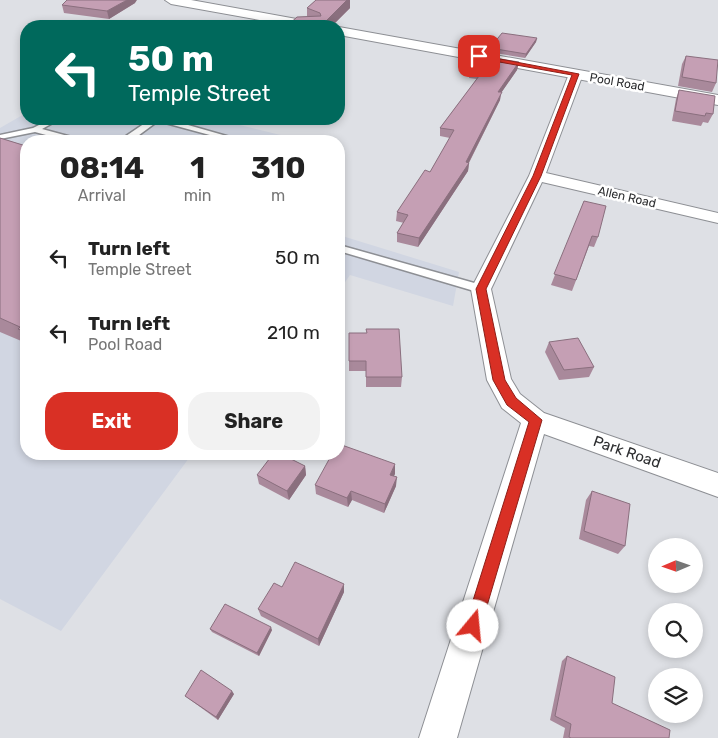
<!DOCTYPE html>
<html lang="en">
<head>
<meta charset="utf-8">
<style>
	:root { --surface:#fff; --page:#f2f2f2; --text:#222; --muted:#767676; --accent:#d93025 }
	body { margin:0; font-family:Rubik,sans-serif; background:var(--page); color:var(--text); height:100vh; display:flex; flex-direction:column; font-size:19px; white-space:nowrap }
	* { box-sizing:border-box; margin:0 }
	p { font-size:16px; color:var(--muted) }
	.icon { flex:none; width:28px; height:28px; fill:none; stroke:currentColor; stroke-width:2; stroke-linecap:round; stroke-linejoin:round }
	.map { position:relative; flex:1; overflow:hidden }
	.details { position:absolute; left:20px; top:135px; width:325px; height:325px; display:flex; flex-direction:column; background:var(--surface); border-radius:20px; box-shadow:0 2px 8px #0003 }
	.details>* { flex:none }
	.banner { position:absolute; left:20px; top:20px; width:325px; height:105px; border-radius:20px; box-shadow:0 2px 8px #0003; background:#00695c; color:#fff; overflow:hidden }
	.needle { width:32px; rotate:268deg }
	.controls { position:absolute; left:648px; top:538px; display:grid; gap:10px }
	.controls a { display:grid; place-items:center; width:55px; height:55px; border-radius:50%; background:var(--surface); box-shadow:0 2px 8px #0003; font-size:25px }
	.pin { position:absolute; display:grid; place-items:center; width:42px; height:42px; color:#fff; margin:-21px; border-radius:10px; box-shadow:0 2px 8px #0006 }
	.me { position:absolute; width:55px; margin:-28px; rotate:17deg; stroke-linejoin:round; filter:drop-shadow(0 0 4px #0008) }
	.turn { display:flex; align-items:center; gap:18px; height:105px; padding:0 25px; font-size:22px }
	.turn .icon { width:65px; height:65px; stroke-width:2.5 }
	.turn b { display:block; font-size:35px; line-height:42px }
	.eta { display:flex; justify-content:space-evenly; align-items:center; height:85px; text-align:center }
	.eta b { font-size:30px; font-weight:700; line-height:35px }
	.action { display:flex; gap:10px; margin-top:auto; padding:10px 25px }
	.action a { flex:1; height:58px; border-radius:20px; background:var(--accent); color:#fff; font-size:20px; font-weight:700; line-height:58px; text-align:center }
	.action a+a { background:var(--page); color:var(--text) }
	ul { padding:0; list-style:none }
	li { display:flex; align-items:center; gap:15px; height:75px; padding:0 25px }
	li div { flex:1 }
	li b { display:block; font-size:19px }
	li em { font-style:normal }
	.map>svg:first-child { display:block }
	.built { fill:#d1d6e2 }
	.lines { fill:none; stroke-linecap:round; stroke-linejoin:round }
	.service-casing { stroke:#8d8f94; stroke-width:3 }
	.minor-casing { stroke:#8d8f94; stroke-width:2 }
	.tertiary-casing { stroke:#8d8f94; stroke-width:2 }
	.service { fill:#fff; fill-rule:evenodd }
	.minor { fill:#fff; fill-rule:evenodd }
	.tertiary { fill:#fff; fill-rule:evenodd }
	.wall { fill:#a9899b }
	.shaded-wall { fill:#8a6f7e }
	.building { fill:#c59fb4; stroke:#8a6f7e }
	.route { fill:#d93025; stroke:#8d1f18 }
	.labels { text-anchor:middle; stroke-width:5; stroke-linejoin:round; paint-order:stroke }
	.far-street-label { font-size:12px; fill:#2c2d2f; stroke:#fff }
	.street-label { font-size:15px; fill:#2c2d2f; stroke:#fff }
</style>
</head>
<body>
<div class="map">
<svg width="718" height="738" viewBox="0 0 718 738">
	<rect width="100%" height="100%" fill="#dee0e5"/>
	<path class="built" d="M26 113V119H215L305 141H26V454H192L61 631 0 599V128Z
		M339 235 459 272 453 306 350 275 339 291Z"/>
	<g class="lines">
		<defs>
			<path id="service" d="M51 119H60L42 129 79 139 80 141H68L35 132 0 139V135L33 128Z
				M151 119H167L244 141H232L158 121 131 141H123L126 136Z
				M339 245 485 286 486 289 481 293 339 251Z"/>
			<path id="minor" d="M576 70 583 74 546 173 718 213V223L542 182 491 289 511 379 520 394 544 413 718 473V497L544 434 457 738H419L521 423 502 408 487 380 471 289 529 176 569 74Z"/>
			<path id="tertiary" d="M165 0H191L313 22 320 26H293L171 4Z
				M339 27 718 95V105L339 35Z"/>
		</defs>
		<use href="#service" class="service-casing"/>
		<use href="#minor" class="minor-casing"/>
		<use href="#tertiary" class="tertiary-casing"/>
		<use href="#service" class="service"/>
		<use href="#minor" class="minor"/>
		<use href="#tertiary" class="tertiary"/>
	</g>
	<path class="wall" d="M316 0H350V8L332 26 307 16V8Z
		M135 3 109 19 64 13 62 5Z
		M537 38 536 42 525 58 489 52 490 48Z
		M686 56 716 83 712 92 678 86 682 64Z
		M519 62 517 70 501 93 500 100 469 163 468 171 418 247 397 242V233L404 223 396 221 397 212 430 172 450 138 440 136V128L477 79 469 78 470 70Z
		M679 90 713 114 708 123 703 122 701 126 672 121 676 99Z
		M0 138 26 146V343L0 332Z
		M584 201 598 237 594 247 589 246 572 291 551 285Z
		M349 333 402 377 401 387H366V371H349Z
		M549 342 594 367 589 377 559 380 545 352Z
		M305 466 306 475 289 500 259 484 257 475Z
		M395 474 393 476 396 486 384 513 352 500 348 507 316 494 315 485Z
		M592 491 625 546 618 554 579 539 586 500Z
		M282 587 344 592 319 646 261 616 258 609Z
		M210 629 272 630 259 656 212 632Z
		M567 656 612 703 669 738H563L565 728 550 720 562 661Z
		M234 694 218 720 185 696Z"/>
	<path class="shaded-wall" d="M127 0H137L135 3 109 19 107 11Z
		M347 0H350V8L332 26H321Z
		M537 38 536 42 525 58 526 54Z
		M519 62 517 70 501 93 500 100 468 164 469 163 468 171 418 247 419 238 498 92Z
		M395 464V474L390 484V475Z
		M305 466 306 475 289 500 287 491Z
		M397 477 396 486 384 513 385 504Z
		M351 491 352 500 348 507 347 498Z
		M344 584V592L319 646 318 639Z
		M271 627 272 630 259 656 257 653Z
		M232 691 234 694 218 720 216 717Z"/>
	<path class="building" d="M67 0H127L107 11 62 5Z
		M316 0H347L321 26H287L297 17 321 16 320 13 307 8Z
		M502 33 537 38 526 54 490 48Z
		M481 56 519 62 498 92H502L466 162 469 163 419 238 397 233 408 215 397 212 425 170 430 172 454 130 440 128 482 72 470 70Z
		M686 56 718 60 716 83 682 77Z
		M679 90 715 96 713 114 706 113 705 116 675 111Z
		M0 138 26 146V332L18 329 20 327 0 318Z
		M584 201 606 206 598 237 592 236 576 280 554 274Z
		M366 329H399L402 377H366V361H349V333H367Z
		M578 338 594 367 564 370 549 342Z
		M339 444 395 464 390 475 397 477 385 504 351 491 347 498 315 485 332 454H339Z
		M273 454H281L305 466 287 491 257 475Z
		M592 491 630 504 625 546 584 531Z
		M295 562 344 584 318 639 258 609 274 583 282 587Z
		M225 604 271 627 257 653 210 629Z
		M567 656 615 677 612 703 670 730 669 738H571L569 737 571 724 555 716Z
		M201 670 232 691 216 717 185 696Z"/>
	<path class="route" d="M479 55 579 74 541 176 486 289 505 380 516 398 542 420 481 626 478 631 473 634 467 631 465 626 529 422 507 405 493 380 476 289 533 176 572 75 477 58Z"/>
	<g class="labels">
		<g class="far-street-label">
			<text transform="translate(617 82) rotate(10)" y="4">Pool Road</text>
			<text transform="translate(627 197) rotate(13)" y="4">Allen Road</text>
		</g>
		<g class="street-label">
			<text transform="translate(627 452) rotate(19)" y="5">Park Road</text>
		</g>
	</g>
</svg>
<div class="controls">
<a><svg class="needle" viewBox="-14 -14 28 28"><path d="M0-13l5 13h-10z" fill="#e53935"/><path d="M0 13l5-13h-10z" fill="#767676"/></svg></a>
<a><svg class="icon" aria-label="search" viewBox="0 0 24 24"><circle cx="10" cy="10" r="6"/><path d="M15 15l6 6"/></svg></a>
<a><svg class="icon" aria-label="layers" viewBox="0 0 24 24"><path d="M12 4l9 5-9 5-9-5zM3 14l9 5 9-5"/></svg></a>
</div>
<div class="pin" style="left:479px;top:56px;background:#d93025"><svg class="icon" aria-label="arrive" viewBox="0 0 24 24"><path d="M6 21V4h12l-3 4 3 4H6"/></svg></div>
<svg class="me" style="left:473px;top:626px" viewBox="-20 -20 40 40"><circle r="19" fill="#fff"/><path d="M0-13L10 11 0 6-10 11z" fill="#d93025"/></svg>
<div class="banner">
<div class="turn"><svg class="icon" aria-label="left" viewBox="0 0 24 24"><path d="M17 20v-9H6M10 6l-5 5 5 5"/></svg><div><b>50 m</b>Temple Street</div></div>
</div>
<section class="details">
<div class="eta">
<div><b>08:14</b><p>Arrival</p></div>
<div><b>1</b><p>min</p></div>
<div><b>310</b><p>m</p></div>
</div>
<ul>
<li><svg class="icon" aria-label="left" viewBox="0 0 24 24"><path d="M17 20v-9H6M10 6l-5 5 5 5"/></svg><div><b>Turn left</b><p>Temple Street</p></div><em>50 m</em></li>
<li><svg class="icon" aria-label="left" viewBox="0 0 24 24"><path d="M17 20v-9H6M10 6l-5 5 5 5"/></svg><div><b>Turn left</b><p>Pool Road</p></div><em>210 m</em></li>
</ul>
<div class="action"><a>Exit</a><a>Share</a></div>
</section>
</div>
</body>
</html>
